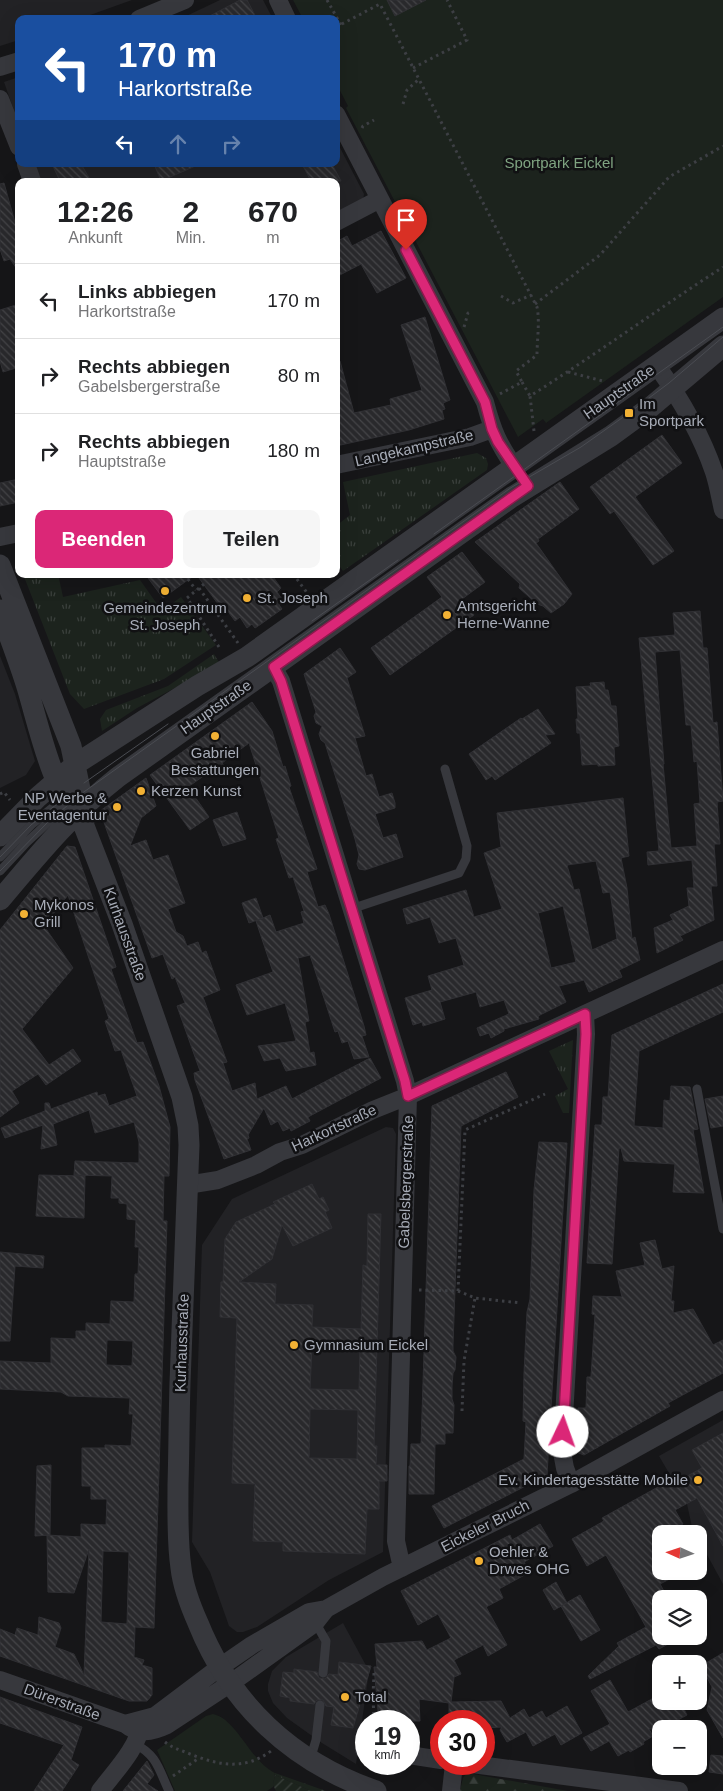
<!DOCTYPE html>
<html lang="de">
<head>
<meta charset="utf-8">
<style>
	:root { --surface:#fff; --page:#f6f6f6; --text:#202124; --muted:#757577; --line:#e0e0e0; --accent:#db2777 }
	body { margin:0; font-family:Arial,sans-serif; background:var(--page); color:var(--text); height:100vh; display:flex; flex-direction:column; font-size:19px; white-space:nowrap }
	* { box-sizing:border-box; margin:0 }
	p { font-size:16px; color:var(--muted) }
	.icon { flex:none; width:28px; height:28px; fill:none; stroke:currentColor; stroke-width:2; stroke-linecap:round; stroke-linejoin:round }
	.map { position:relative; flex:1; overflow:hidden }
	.panel { position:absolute; left:15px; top:178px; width:325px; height:400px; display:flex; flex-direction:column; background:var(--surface); border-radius:10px; box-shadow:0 5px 20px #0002 }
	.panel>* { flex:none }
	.hud { position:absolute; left:15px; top:15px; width:325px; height:152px; border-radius:10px; box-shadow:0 5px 20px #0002; background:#1a4fa0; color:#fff; overflow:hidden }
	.needle { width:32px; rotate:273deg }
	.controls { position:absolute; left:652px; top:1525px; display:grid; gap:10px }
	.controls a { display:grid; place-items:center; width:55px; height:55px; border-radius:10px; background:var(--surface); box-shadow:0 5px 20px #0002; font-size:25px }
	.speed { position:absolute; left:355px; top:1710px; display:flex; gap:10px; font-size:25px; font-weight:700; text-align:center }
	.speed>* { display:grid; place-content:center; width:65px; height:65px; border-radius:50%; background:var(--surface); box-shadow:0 5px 20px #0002; line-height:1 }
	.speed small { font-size:12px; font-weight:400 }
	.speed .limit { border:8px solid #d22; background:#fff; color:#111 }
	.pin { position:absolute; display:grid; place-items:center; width:42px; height:42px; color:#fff; margin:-51px -21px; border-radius:50% 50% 50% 0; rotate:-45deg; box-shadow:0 0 5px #0007 }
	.pin .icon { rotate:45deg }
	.me { position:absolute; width:55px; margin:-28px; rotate:3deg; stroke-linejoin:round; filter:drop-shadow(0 0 4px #0008) }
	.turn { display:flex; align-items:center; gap:18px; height:105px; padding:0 20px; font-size:22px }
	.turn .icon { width:65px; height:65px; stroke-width:2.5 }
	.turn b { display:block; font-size:35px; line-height:42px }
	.lanes { display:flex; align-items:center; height:48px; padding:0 20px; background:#0003; justify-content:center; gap:25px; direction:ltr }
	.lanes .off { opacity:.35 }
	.eta { display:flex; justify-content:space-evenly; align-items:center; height:85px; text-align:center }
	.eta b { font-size:30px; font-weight:800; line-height:35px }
	.primary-button { display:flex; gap:10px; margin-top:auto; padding:10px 20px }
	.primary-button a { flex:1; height:58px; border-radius:10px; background:var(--accent); color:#fff; font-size:20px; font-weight:800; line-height:58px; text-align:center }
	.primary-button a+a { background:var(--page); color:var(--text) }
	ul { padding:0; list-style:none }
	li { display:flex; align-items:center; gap:15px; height:75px; padding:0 20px; border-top:1px solid var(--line) }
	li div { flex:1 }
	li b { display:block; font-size:19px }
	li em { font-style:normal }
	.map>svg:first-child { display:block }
	.built { fill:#222225 }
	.grass { fill:url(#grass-tufts) }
	.forest { fill:url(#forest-firs) }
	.park { fill:#1c231d }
	.garden { fill:url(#garden-furrows) }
	.building { fill:url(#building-back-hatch); stroke:#303034; fill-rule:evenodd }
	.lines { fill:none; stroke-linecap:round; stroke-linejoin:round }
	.path { stroke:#3d3f44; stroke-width:3; stroke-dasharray:2.5 4; stroke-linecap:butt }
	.service { stroke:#37383d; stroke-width:9 }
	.minor { stroke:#37383d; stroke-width:18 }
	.tertiary { stroke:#37383d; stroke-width:21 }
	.tram { stroke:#4a4c52; stroke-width:1 }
	.route-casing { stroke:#8e194d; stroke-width:12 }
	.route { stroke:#db2777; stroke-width:9 }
	.poi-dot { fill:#f2b134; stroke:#111113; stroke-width:2 }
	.labels { text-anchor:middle; stroke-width:5; stroke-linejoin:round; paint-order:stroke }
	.park-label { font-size:15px; fill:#7fa381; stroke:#111113 }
	.street-label { font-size:15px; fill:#a8adb8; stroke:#111113 }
	.poi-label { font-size:15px; fill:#a8adb8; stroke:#111113; text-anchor:start }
</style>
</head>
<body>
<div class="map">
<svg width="723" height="1791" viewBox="0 0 723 1791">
	<defs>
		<pattern id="grass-tufts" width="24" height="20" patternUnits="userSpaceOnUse" patternTransform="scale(1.25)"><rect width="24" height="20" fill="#1c231d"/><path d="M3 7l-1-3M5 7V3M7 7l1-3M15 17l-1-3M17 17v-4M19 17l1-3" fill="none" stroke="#3a403c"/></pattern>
		<pattern id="forest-firs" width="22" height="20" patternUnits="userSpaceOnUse" patternTransform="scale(1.25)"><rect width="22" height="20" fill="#1c231d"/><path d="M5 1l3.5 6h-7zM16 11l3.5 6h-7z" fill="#3a403c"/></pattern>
		<pattern id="garden-furrows" width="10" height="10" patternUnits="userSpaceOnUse" patternTransform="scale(1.25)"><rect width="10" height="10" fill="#1c231d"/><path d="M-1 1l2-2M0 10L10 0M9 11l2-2" fill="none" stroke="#3a403c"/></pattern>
		<pattern id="building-back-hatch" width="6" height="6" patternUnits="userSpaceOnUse" patternTransform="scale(1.25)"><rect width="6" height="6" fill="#29292c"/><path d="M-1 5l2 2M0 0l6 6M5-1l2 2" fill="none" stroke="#454548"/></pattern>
	</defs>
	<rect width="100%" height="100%" fill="#161618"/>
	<path class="built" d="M0 0H132L79 19H19V40L0 46Z
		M220 0H263L273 19H180Z
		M19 77V125L4 82Z
		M336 140 364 194 363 200 336 214V181H38L32 164H336Z
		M0 656 15 694 35 761 26 775 0 788Z
		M386 1127 393 1128 396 1134 383 1552 329 1580 257 1627 243 1632H237L229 1626 210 1572 192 1542 202 1245 232 1199Z
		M723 1420V1584L699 1540V1534H696L692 1527 687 1504 659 1456Z
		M343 1623 369 1671 356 1764 322 1743 287 1718 273 1703 268 1691V1684L272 1671 286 1657Z"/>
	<path class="grass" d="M477 453 486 458 488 464 487 470 343 571 336 561V526L350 515 343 482Z
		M23 574H58L63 597 140 580 162 611 181 597 216 645 164 679 84 709 70 694 68 689Z
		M214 654 220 664 137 708 102 731 100 719 106 710 168 686Z
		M573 1040 569 1113H563L555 1096 568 1089 549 1051Z"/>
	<path class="forest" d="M275 1773 326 1791H311L275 1775Z
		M467 1773 568 1791H460L463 1778Z"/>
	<path class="park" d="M293 0H723V297L546 423 543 419 518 437 346 108 348 106 336 83V19H303Z
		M213 1714C237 1719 250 1761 275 1773L273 1787 267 1791H175L157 1750 206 1716Z"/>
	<path class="garden" d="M275 1775 311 1791H276L273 1785Z"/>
	<path class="building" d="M240 0H247L257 19H204Z
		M387 0H426L395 16Z
		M52 164H81L91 181H60Z
		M154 164H200L161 181Z
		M302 164H332L341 181H311Z
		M4 183 16 226 19 225V272L10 259 4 261 0 249V184Z
		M381 231 406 278 377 293 361 264 336 277V242L347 236 352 246Z
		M19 304V367L3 372 0 361V310Z
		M425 317 450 400 443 403 445 409 442 410 444 419 409 430 336 446V362L340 361 354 413 391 405 390 399 422 390 401 325Z
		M662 435 682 463 635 497 674 551 653 565 614 511 610 514 590 487Z
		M19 479V502L0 506V483Z
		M560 482 579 509 538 539 539 541 536 543 572 594 564 604 551 613 543 606 537 604 519 588 520 584 475 542Z
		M462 552 485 582 462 599 474 615 390 675 371 648 442 597 427 577Z
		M145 574H271L281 588 277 592 284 602 279 605 282 609 261 624 255 628 252 624 247 628 240 617 235 621 221 602 218 604 196 574 163 598Z
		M700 611 703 648H707L713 723 717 722 723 801 717 802 720 844H714L717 886H711L714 920 680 936 683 940 657 953 654 928 673 920 670 915 689 906 687 888H694L692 860 648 865 647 852 659 851 639 638 675 635 673 613ZM680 650 686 725H691L694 762 697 761 700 803 694 804 697 846 671 848 663 764H664L655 652Z
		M340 648 356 672 347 678 365 736 355 738 366 776 372 774 379 797 392 793 395 803V808L375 814 383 838 396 834 403 857 365 870 359 869 357 864 359 855 355 839 325 743 321 740 319 734 322 726 316 723 314 716 316 712 304 674Z
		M604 682 605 690H608L611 706H616L619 746 614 747 615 765 598 766V764L582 765 580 733H577L576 719H578L576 687 591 686 590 683Z
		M252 702 272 731 283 767 285 766 291 786 289 787 317 869 307 872 318 907 325 905 329 914 364 1026 366 1035 362 1036 369 1057 354 1059 348 1041 342 1043 338 1031 335 1032 310 955 298 958 309 1021 305 1022 310 1053 314 1052 316 1065 286 1071 280 1058 264 1061 258 1046 296 1041 285 1003 247 1015 236 985 273 972 256 921 270 915 276 932 304 923 301 912 304 911 293 877 289 878 276 839 279 838 249 743 222 763 226 768 213 777 209 772 188 787 209 817 190 830 150 775Z
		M538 709 555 734 545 735 551 743 495 780 492 776 486 780 469 754 521 718 522 719Z
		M146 778 156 806 141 818 130 846 146 840 153 860 168 855 185 903 168 909 176 932 183 936 187 946 198 942 202 953 206 951 220 990 203 997 227 1062 223 1063 232 1091 255 1083 257 1099 286 1086 292 1099 370 1058 381 1078 308 1117 310 1121 291 1131 290 1128 283 1131 278 1121 271 1125 264 1108 248 1135 249 1138 247 1139 251 1150 224 1159 195 1080 194 1073 200 1071 177 1006 185 1003 175 977 172 979 163 954 152 958 100 811Z
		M623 798 629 856 621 858 627 888 632 939 635 937 640 960 619 970 622 977 589 992 584 980 559 986 566 1002 538 1016 539 1019 504 1029V1031L491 1038 489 1033 480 1036 477 1028 509 1014 504 1000 480 1007 476 992 440 1002 445 1019 423 1026 422 1022 413 1025 405 998 432 990 428 976 464 965 456 938 439 943 430 917 407 924 403 909 466 890 474 917 502 909 484 853 501 847 497 813ZM596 861 603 893 610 892 617 939 592 950 579 889 574 890 567 865ZM563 906 576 962 551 968 538 913Z
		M237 812 246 839 223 846 213 820Z
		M67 846 75 847 116 967 111 969 137 1043 143 1042 159 1086 170 1127 169 1176H164L163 1221H167L154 1628 135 1627 134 1657 144 1660 142 1665 152 1668V1695L147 1701H129L0 1656V1629L15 1635 17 1628 38 1635 39 1617 59 1623 61 1628 55 1647 74 1654 84 1675 89 1549 74 1593 48 1592 47 1535 81 1537V1524L106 1525 107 1499H91V1486H82V1448H105V1445L131 1446 133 1414H129L130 1398 68 1396 61 1392 0 1389V1361L51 1363V1338L76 1339V1331H86V1323L110 1324 111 1301 134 1302 135 1274H138L139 1247H135L136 1220 127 1219V1204L119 1203V1198H111L112 1176 74 1175 75 1161 139 1163V1142L134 1122 95 1133 89 1110 53 1124 57 1145 41 1149 43 1125 5 1138 1 1128 45 1111V1103H49L51 1109 97 1092 98 1096 105 1094 109 1106 137 1096 121 1050 115 1051 105 1021 109 1019 68 895 44 926 73 968 22 1029 49 1065 73 1049 81 1061 46 1085 38 1074 12 1091 19 1103 0 1117V930ZM107 1340 133 1341 132 1366 106 1365ZM103 1551 129 1552 127 1624 101 1622Z
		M256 898 263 918 249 923 242 903Z
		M723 984V1012L639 1051 634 1126 663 1128 664 1100 670 1101 671 1086 690 1087 698 1129 693 1130 704 1193 673 1192 675 1164 624 1161 621 1148H619L612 1264 587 1263 595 1125H602L603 1097H608L612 1035Z
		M506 1072 518 1097 461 1126 453 1345V1351L456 1357 455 1370 453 1373 452 1386V1399L454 1405 453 1433H445V1444H435L434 1494H409V1466H410L411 1444H421L432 1106Z
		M723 1096V1126L711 1128 705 1099Z
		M539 1142 567 1143 547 1475 444 1528 432 1506 524 1459 526 1422 523 1421 524 1373 527 1312 530 1299 534 1190Z
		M39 1175 85 1176 84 1218 36 1216Z
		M312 1184 319 1199 323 1197 329 1210 325 1212 332 1228 293 1246 282 1225 272 1259 239 1282 276 1284 275 1304 313 1305 312 1327 361 1329 363 1265 367 1266 368 1214H381L374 1446H377L376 1465H387V1481H379V1509H367L365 1554 283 1551V1542L253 1541 255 1484 232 1483 237 1318 220 1317 221 1282H223L225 1239 236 1222 275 1204 273 1202ZM312 1346 360 1348 359 1390 310 1389ZM310 1409 358 1410 357 1459 309 1458Z
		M655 1240 662 1269 674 1266 671 1301H674L673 1313 693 1309 713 1345 723 1340V1373L668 1403 670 1406 584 1455 576 1452 578 1408H586L587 1377H591L595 1315 592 1314 593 1296 622 1297 616 1271 645 1265 640 1243Z
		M0 1252 44 1256 43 1268 15 1266 10 1341H0Z
		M723 1433V1546L697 1498 675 1510 683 1524 675 1528 678 1534H661V1571H685L660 1584 665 1593 654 1598 661 1611 655 1616 661 1628V1636H666L670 1643 659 1649 656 1645 590 1679 588 1676 619 1646 617 1643 646 1627 606 1555 587 1566 572 1539 604 1521 602 1518 667 1482 669 1486 702 1468 692 1450Z
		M51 1465 50 1535 35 1536 37 1466Z
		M540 1524 553 1546 524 1562 530 1572 499 1589 503 1598 486 1607 507 1645 488 1656 483 1645 454 1660 461 1674 454 1677 451 1702 501 1701 510 1718 524 1709 529 1718 542 1711 546 1718 567 1706 582 1733 561 1745 555 1734 533 1746 526 1732 507 1742 500 1730 502 1727 484 1728V1721H449V1703L419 1699 420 1721H379L374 1667H377L375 1644 422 1641 427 1650 451 1638 438 1614 418 1625 401 1591 510 1535 512 1540Z
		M556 1582 567 1603 554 1610 543 1590Z
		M580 1595 600 1630 581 1641 561 1606Z
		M723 1653V1738L707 1710 712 1687 701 1666Z
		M339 1662 371 1666 353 1728 331 1725 334 1707 326 1706 323 1700H317L314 1704 290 1701V1698L280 1696 283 1672 294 1673V1669L317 1672 319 1678 325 1679 329 1674 338 1675Z
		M610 1680 628 1712 661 1694V1701H680L687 1715 676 1721 677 1723 667 1729H649L653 1736 643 1742 644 1744 630 1752 629 1750 618 1756 609 1741 591 1751 583 1738 610 1724 591 1691Z
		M0 1697 82 1727 71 1760 79 1765 62 1791H34L64 1745 0 1723Z
		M711 1755 723 1756V1774L709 1772Z
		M147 1761 154 1775 147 1784 158 1791H123Z"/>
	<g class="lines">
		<path class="path" d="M327 0 341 25
			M336 27 380 4 537 307C540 321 537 340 537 355L516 371 522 382 498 395
			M413 68 467 40 447 0
			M403 104 407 90 419 79
			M362 128 363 126 374 120
			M501 296 513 303 531 295
			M535 304 600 255 669 177 723 146
			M464 327 468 313 472 311
			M568 372 603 381
			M522 382 530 396
			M534 431 530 396C595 355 658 309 723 267
			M184 574 196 590
			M293 574 308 594
			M204 584 187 598 219 647
			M199 588 238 643
			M0 794 4 792 10 800
			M419 1290 458 1291 475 1298 521 1303
			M458 1291 465 1130 545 1094
			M462 1411 464 1361 475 1298
			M374 1721 373 1696 374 1673H377
			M165 1742C172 1748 181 1750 190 1754 218 1765 244 1771 271 1751
			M173 1776 199 1758"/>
		<path class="service" d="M0 857 31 825 66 797
			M0 871 27 842 69 803
			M351 909 459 873 466 859 467 846 445 769
			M697 1089 723 1229
			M315 1622 326 1641 323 1673
			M135 1744C157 1755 159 1770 169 1791
			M310 1760 316 1740 320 1705"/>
		<path class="minor" d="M278 0 287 19
			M139 19 185 0
			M0 67 19 61
			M0 99 19 147
			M336 114 485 402C493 432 498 443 515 468
			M26 164 32 181
			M336 222 380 199
			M657 366C680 398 701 434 714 472 718 484 720 497 723 510
			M336 465 470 437 492 429
			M0 537 19 533
			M273 667 281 681 405 1081 408 1096 396 1541 402 1568
			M187 1185 218 1180 256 1165 280 1152 302 1145 373 1110 408 1096 723 950
			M571 1484 565 1468 562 1452 586 1034 585 1014
			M0 1680 125 1724C138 1735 152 1732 167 1725L231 1683 315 1623 326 1609
			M125 1724 155 1716 220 1667 252 1645 309 1612 326 1609 383 1577 571 1484 723 1400
			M364 1750H366
			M409 1755 441 1760
			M472 1764 679 1791
			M100 1791C116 1770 138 1748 142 1722
			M451 1791 454 1764"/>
		<path class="tertiary" d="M0 565 71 746 81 794 84 826 122 924 182 1097 188 1126 189 1145C186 1224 183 1304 180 1383 179 1417 179 1451 178 1485 178 1513 177 1541 181 1568 183 1587 190 1605 198 1623 231 1705 292 1762 376 1791
			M0 610C9 636 19 661 27 687 41 734 51 788 84 826
			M0 836 38 797 76 764 197 686 247 657 723 318
			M0 900C37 856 73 812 118 777L512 497 611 436 652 406 723 346"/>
		<path class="tram" d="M434 534 723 327
			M312 621 398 560
			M84 783 168 724
			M0 857 31 825 68 795
			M0 871 48 822 81 794 512 487 581 447 629 413 669 383 723 337"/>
	</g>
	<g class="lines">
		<defs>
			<path id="route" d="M406 250 485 402 492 429 498 442 528 486 274 667 281 681 405 1081 408 1096 585 1014 586 1034 563 1432"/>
		</defs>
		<use href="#route" class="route-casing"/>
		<use href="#route" class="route"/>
	</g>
	<g class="poi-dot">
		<rect x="624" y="408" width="10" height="10" rx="2.5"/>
		<circle cx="165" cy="591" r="5"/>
		<circle cx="247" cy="598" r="5"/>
		<circle cx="447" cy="615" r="5"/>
		<circle cx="215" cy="736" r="5"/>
		<circle cx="141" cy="791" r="5"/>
		<circle cx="117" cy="807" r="5"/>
		<circle cx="24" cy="914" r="5"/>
		<circle cx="294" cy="1345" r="5"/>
		<circle cx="698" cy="1480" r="5"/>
		<circle cx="479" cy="1561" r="5"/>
		<circle cx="345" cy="1697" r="5"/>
	</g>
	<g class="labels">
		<g class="park-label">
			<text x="559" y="168">Sportpark Eickel</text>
		</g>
		<g class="street-label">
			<text transform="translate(619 392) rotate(-35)" y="5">Hauptstraße</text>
			<text transform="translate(414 448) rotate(-13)" y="5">Langekampstraße</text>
			<text transform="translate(216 707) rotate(-35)" y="5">Hauptstraße</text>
			<text transform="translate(125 934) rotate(70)" y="5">Kurhausstraße</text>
			<text transform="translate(334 1128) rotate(-25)" y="5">Harkortstraße</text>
			<text transform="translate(406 1182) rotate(-88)" y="5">Gabelsbergerstraße</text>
			<text transform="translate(182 1343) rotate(-88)" y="5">Kurhausstraße</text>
			<text transform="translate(485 1526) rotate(-27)" y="5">Eickeler Bruch</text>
			<text transform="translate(62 1702) rotate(20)" y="5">Dürerstraße</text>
		</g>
		<g class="poi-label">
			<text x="639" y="409">Im<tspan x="639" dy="17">Sportpark</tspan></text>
			<text x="257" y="603">St. Joseph</text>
			<text x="457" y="611">Amtsgericht<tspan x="457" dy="17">Herne-Wanne</tspan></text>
			<text x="165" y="613" text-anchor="middle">Gemeindezentrum<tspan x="165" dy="17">St. Joseph</tspan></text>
			<text x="215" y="758" text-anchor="middle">Gabriel<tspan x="215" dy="17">Bestattungen</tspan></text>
			<text x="151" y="796">Kerzen Kunst</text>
			<text x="107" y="803" text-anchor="end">NP Werbe &amp;<tspan x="107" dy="17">Eventagentur</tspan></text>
			<text x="34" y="910">Mykonos<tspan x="34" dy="17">Grill</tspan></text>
			<text x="304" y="1350">Gymnasium Eickel</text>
			<text x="688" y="1485" text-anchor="end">Ev. Kindertagesstätte Mobile</text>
			<text x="489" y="1557">Oehler &amp;<tspan x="489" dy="17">Drwes OHG</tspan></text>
			<text x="355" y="1702">Total</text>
		</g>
	</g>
</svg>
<div class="controls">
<a><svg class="needle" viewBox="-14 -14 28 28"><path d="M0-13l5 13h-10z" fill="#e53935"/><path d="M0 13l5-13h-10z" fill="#757577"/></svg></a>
<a><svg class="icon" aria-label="layers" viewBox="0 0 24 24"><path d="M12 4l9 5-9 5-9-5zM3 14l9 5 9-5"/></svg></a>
<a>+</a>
<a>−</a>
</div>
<div class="speed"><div>19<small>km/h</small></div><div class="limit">30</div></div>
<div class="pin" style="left:406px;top:250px;background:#d93025"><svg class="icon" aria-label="arrive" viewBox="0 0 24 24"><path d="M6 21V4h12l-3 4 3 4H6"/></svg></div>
<svg class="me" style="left:563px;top:1432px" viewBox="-20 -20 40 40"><circle r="19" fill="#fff"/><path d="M0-13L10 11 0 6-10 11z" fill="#db2777"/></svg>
<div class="hud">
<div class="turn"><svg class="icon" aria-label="left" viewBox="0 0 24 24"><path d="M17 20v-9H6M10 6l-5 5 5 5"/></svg><div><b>170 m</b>Harkortstraße</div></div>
<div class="lanes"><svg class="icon" aria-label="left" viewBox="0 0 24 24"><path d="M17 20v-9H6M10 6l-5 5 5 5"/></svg><svg class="icon off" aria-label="ahead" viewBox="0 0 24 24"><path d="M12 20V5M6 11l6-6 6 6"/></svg><svg class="icon off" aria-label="right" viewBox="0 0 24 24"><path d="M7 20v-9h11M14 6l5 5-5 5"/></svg></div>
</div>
<section class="panel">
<div class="eta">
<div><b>12:26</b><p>Ankunft</p></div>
<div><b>2</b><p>Min.</p></div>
<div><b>670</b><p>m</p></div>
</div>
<ul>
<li><svg class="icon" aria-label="left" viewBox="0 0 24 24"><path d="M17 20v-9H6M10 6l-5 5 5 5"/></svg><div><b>Links abbiegen</b><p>Harkortstraße</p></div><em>170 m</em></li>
<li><svg class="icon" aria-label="right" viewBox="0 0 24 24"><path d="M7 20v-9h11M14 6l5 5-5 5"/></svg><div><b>Rechts abbiegen</b><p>Gabelsbergerstraße</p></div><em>80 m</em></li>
<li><svg class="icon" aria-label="right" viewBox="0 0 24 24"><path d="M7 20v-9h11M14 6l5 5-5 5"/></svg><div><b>Rechts abbiegen</b><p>Hauptstraße</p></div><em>180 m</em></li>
</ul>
<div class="primary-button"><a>Beenden</a><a>Teilen</a></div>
</section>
</div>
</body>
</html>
